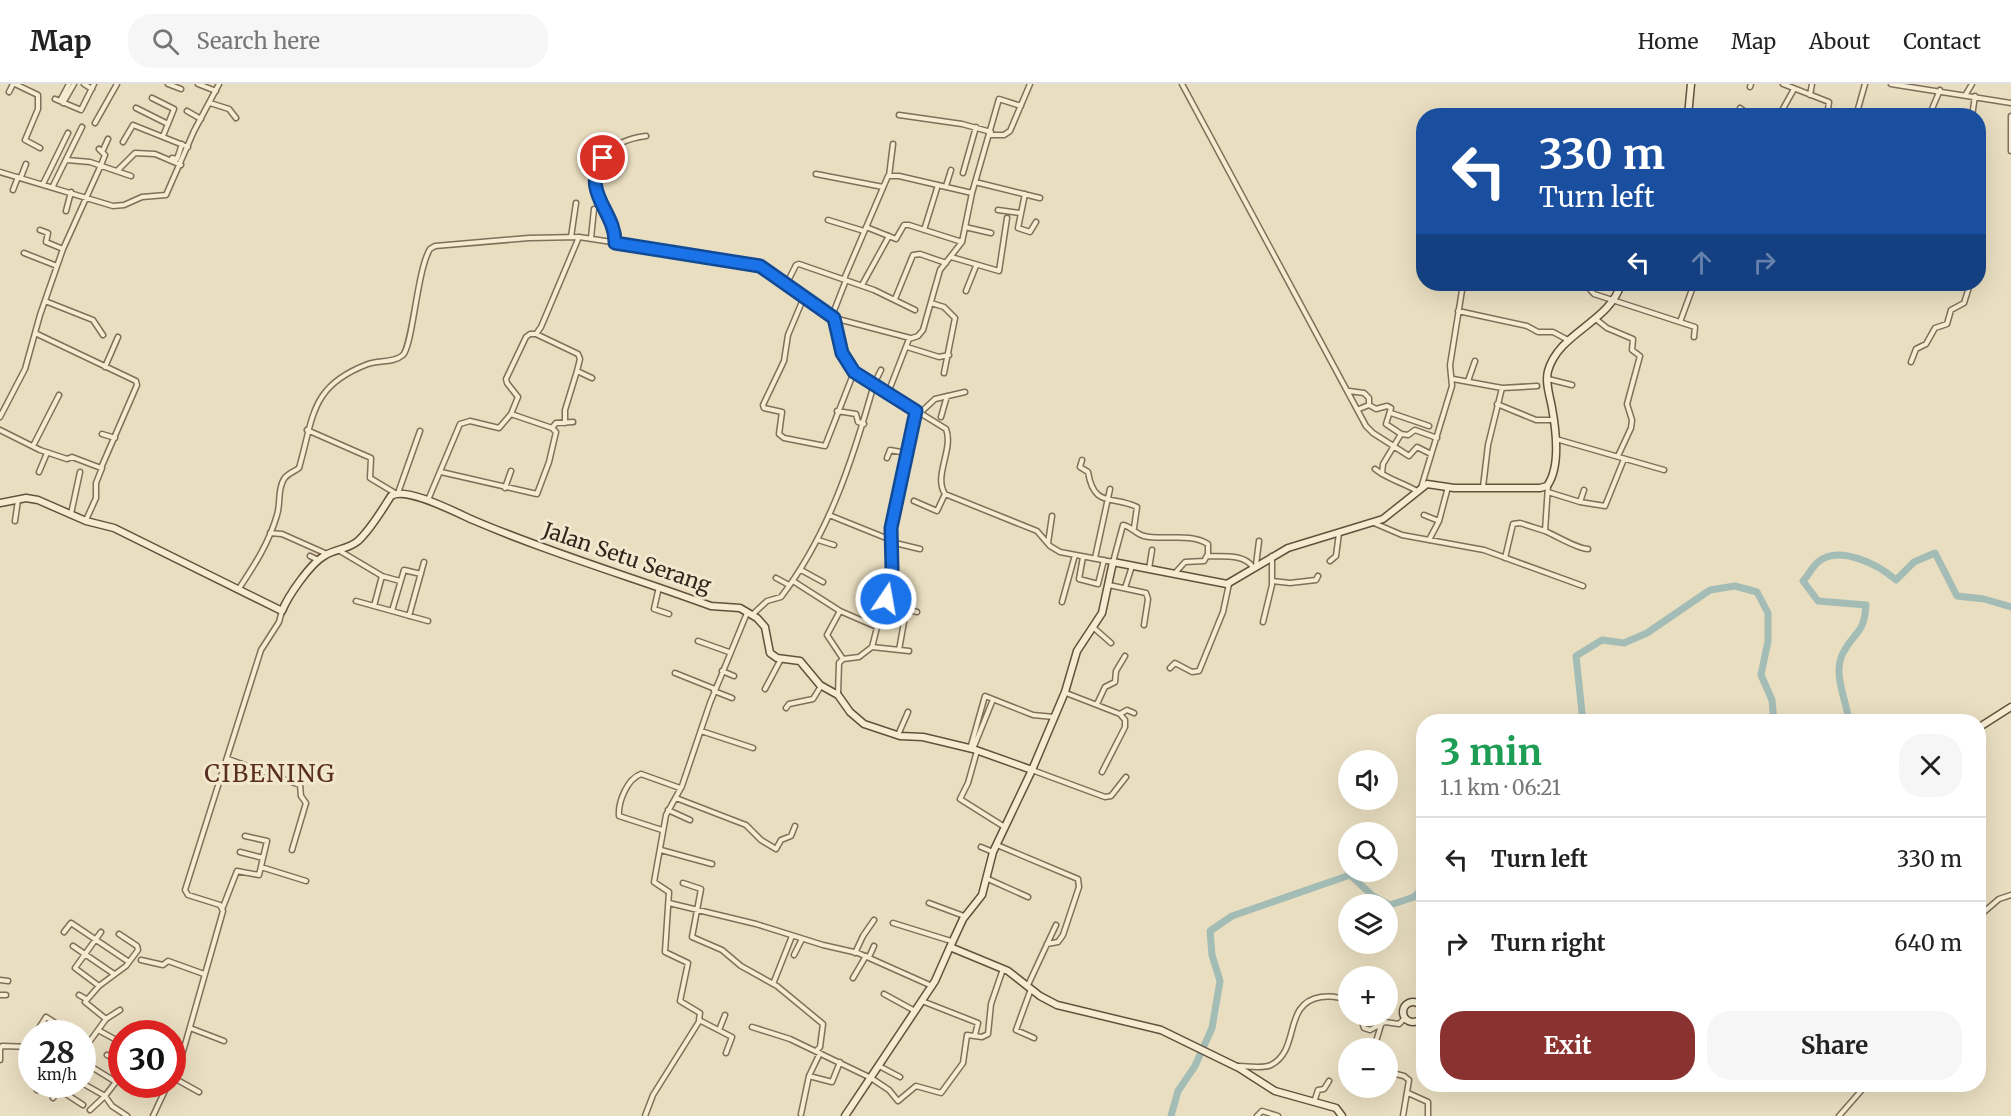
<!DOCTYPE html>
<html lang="en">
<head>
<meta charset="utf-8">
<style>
	:root { --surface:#fff; --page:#f6f6f6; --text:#222; --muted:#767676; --line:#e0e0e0; --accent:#8a3230 }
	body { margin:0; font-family:Merriweather,serif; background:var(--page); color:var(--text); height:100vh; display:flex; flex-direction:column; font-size:22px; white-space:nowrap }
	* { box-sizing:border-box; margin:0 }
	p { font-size:20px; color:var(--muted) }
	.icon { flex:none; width:33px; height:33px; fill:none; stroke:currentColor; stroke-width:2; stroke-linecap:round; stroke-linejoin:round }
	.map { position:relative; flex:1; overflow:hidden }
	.details { position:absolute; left:1416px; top:630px; width:570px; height:378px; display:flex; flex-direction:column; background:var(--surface); border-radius:24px; box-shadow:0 6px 24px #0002 }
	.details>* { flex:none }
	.hud { position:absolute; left:1416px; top:24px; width:570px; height:183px; border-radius:24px; box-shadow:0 6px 24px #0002; background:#1a4fa0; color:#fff; overflow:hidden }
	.controls { position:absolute; left:1338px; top:666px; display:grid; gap:12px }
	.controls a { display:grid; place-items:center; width:60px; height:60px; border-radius:50%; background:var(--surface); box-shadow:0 6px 24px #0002; font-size:30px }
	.speed { position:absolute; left:18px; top:936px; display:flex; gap:12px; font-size:30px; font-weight:700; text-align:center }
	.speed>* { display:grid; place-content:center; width:78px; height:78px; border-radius:50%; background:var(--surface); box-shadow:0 6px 24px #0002; line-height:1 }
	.speed small { font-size:15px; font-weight:400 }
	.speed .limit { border:9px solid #d22; background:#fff; color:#111 }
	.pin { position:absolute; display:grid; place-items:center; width:51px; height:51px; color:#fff; margin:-26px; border:3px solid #fff; border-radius:50%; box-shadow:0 2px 6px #0007 }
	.me { position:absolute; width:66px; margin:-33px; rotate:12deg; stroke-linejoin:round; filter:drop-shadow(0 0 4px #0008) }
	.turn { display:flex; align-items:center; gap:21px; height:126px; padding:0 24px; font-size:27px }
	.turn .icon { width:78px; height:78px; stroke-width:2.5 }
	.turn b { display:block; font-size:42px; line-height:51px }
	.lanes { display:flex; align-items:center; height:57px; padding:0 24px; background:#0003; justify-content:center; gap:30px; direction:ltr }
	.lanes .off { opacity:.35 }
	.round { display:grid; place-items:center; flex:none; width:63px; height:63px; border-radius:24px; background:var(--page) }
	.headline { display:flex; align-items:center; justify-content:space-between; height:102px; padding:0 24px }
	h1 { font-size:36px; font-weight:700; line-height:45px; color:#1e9e55 }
	.primary-button { display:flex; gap:12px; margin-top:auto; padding:12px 24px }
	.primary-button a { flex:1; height:69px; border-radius:24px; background:var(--accent); color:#fff; font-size:24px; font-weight:700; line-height:69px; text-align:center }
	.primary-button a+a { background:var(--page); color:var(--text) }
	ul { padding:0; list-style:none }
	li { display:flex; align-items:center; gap:18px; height:84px; padding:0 24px; border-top:2px solid var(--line) }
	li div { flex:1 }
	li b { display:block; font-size:22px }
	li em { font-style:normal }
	header { display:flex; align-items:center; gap:36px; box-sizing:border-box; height:84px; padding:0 30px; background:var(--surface); border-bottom:2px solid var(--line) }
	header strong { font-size:28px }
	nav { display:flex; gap:33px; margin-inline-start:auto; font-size:21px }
	.search { width:420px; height:54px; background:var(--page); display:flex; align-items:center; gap:15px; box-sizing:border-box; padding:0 21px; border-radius:24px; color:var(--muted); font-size:22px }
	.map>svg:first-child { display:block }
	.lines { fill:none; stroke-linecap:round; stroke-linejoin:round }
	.river { stroke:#a3bcb5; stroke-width:7 }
	.street-casing { stroke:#806f5a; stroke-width:7 }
	.secondary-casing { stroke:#62513d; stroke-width:9 }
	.street { stroke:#f5ecd2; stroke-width:4 }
	.secondary { stroke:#f5ecd2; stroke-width:6 }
	.route-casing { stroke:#114b97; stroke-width:15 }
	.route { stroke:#1a73e8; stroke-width:10 }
	.labels { text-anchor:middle; stroke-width:6; stroke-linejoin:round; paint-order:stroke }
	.street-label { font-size:21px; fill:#31271d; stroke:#f1e8cf }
	.quarter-label { font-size:24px; letter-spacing:1.5px; fill:#5a2e20; stroke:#f1e8cf }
</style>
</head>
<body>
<header>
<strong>Map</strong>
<div class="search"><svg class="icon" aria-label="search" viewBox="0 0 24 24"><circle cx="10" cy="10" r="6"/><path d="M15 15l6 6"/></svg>Search here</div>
<nav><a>Home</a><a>Map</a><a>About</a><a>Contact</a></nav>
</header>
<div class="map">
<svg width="2011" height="1032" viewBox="0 0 2011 1032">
	<rect width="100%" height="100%" fill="#e9dec0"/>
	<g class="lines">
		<path class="river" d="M1583 638 1576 572 1602 556 1624 559 1647 549 1710 506 1735 502 1757 508 1768 529V557L1761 591 1772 616 1774 638
			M1849 638C1847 617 1832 590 1843 569 1855 546 1864 551 1866 521L1818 517 1803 497C1808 492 1812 483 1818 478 1839 460 1879 481 1896 496L1914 478 1935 469 1957 512 1984 515 2011 523
			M1171 1032 1178 1007 1195 982 1212 944 1220 897 1212 871 1210 847 1232 832 1350 791 1373 812 1390 821 1414 813 1424 803"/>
		<defs>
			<path id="street" d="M15 0 38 11V25L25 56 40 64
				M84 0 92 5
				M168 0 181 5
				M198 0 216 7
				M1182 0 1366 342 1373 349 1409 372 1417 363 1431 370
				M1783 0 1829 18 1827 32
				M1891 0 2011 19
				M1750 3 1751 0
				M9 8 13 0
				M1966 10 1972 0
				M1810 11 1812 0
				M152 14 174 25 163 52
				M55 15 81 26 94 0
				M60 17 69 0
				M63 19 74 0
				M210 19 229 25 236 34
				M136 24 168 40
				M1740 24 1751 32
				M187 27 201 35
				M899 31 962 40 991 48
				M1779 32 1794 5
				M1856 32 1865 0
				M1929 32 1940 6
				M1972 32 1975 12
				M2011 32V67
				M95 39 117 0
				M990 51H1004L1010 47 1030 0
				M123 58 133 41 188 63
				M103 66 108 55
				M172 74 177 75 182 60
				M67 76 90 78 131 92
				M117 87 135 69 155 70 181 81
				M0 88 113 122 124 121 142 113 166 111 194 47 219 0
				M963 89 976 43
				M816 90 883 103
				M889 92 893 60
				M21 93 26 80
				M975 98 1040 114
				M43 100 68 49
				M53 102 82 43
				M946 102 951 86
				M13 106 18 93
				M1025 110 1018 144 1030 148 1036 138
				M998 126 1020 129
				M66 127 71 108
				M828 136 864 147
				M866 143 896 155 904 141H909L962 158
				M965 143 991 149
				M40 146 48 149 46 158 63 165
				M924 146 938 101
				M571 153 576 119
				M591 154 594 125
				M615 159C616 142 605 130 599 115 584 79 613 56 646 52
				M24 169 57 182
				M951 173 999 187 1007 134
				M844 195 888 92H899L972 109
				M787 199 796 181 799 180 874 206 915 226
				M1585 200 1594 210 1695 243 1694 253
				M862 201 889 152
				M966 207 976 182
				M804 213 788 251 784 277 763 321 764 324 782 328 779 350 784 354 825 362 854 288
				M895 215 913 171 920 170 946 179
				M45 217 93 236 103 251
				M931 219 944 223 955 234 944 289
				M1458 227 1527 242 1538 248H1553L1568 256
				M832 232 846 196
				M834 234 910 254
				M1597 236 1607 244 1633 255 1632 266 1640 272 1627 320 1632 336 1631 344 1618 372
				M1680 238 1694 200
				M536 250 578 270 580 275 577 287 592 294
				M907 263 939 273 949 271
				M1911 278 1916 265 1926 260 1935 244 1947 240 1951 226 1964 219 1970 200
				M105 283 118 253
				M1453 295 1502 304 1488 361 1483 403
				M1548 295 1572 301
				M1468 297 1475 277
				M1502 304 1537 302
				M1349 307 1364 309 1369 314V321L1359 325
				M888 309 909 255 918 252 923 246 940 186 962 158 972 109 999 15 1021 22
				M1497 320 1536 336H1554
				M1369 321 1376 325 1387 322 1391 324 1386 340 1401 350 1408 351 1415 346 1437 354
				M837 327 856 330 858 338 864 340
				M920 329 935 315 965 308
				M1391 329 1429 342
				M0 333 25 285 40 231 63 165 101 81 105 71 99 65
				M941 333 947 312
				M565 339V326L577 287
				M552 344 556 339 573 338
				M0 346 40 366 67 375 72 373 101 384 137 301 136 297 35 249
				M307 346 371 374 370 394 395 409
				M102 350 115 354
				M1556 355 1664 386
				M33 362 59 311
				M887 374 890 366 906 369
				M1082 376 1080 383 1088 388C1094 424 1111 411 1137 423L1134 444
				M1375 385C1389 396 1402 398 1417 407
				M39 388 47 369
				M441 388 537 410 549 378 556 348 552 344 511 330
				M1382 390 1383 380 1401 350
				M505 404 511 387
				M1421 404 1452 302 1450 281 1463 200
				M1548 408 1580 418 1584 406
				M398 409 420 347
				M428 416 460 340 470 337 499 344 511 330 518 313 507 299 506 295 526 253 530 250H536L541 243 579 153
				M914 417 937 427 945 410
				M1580 418 1605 422 1624 375
				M71 430 80 388
				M829 431 891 456
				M1424 431 1439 437 1448 403
				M86 436 96 414V399L102 384
				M15 437 18 416
				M1374 439 1402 451 1484 466 1583 502
				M1545 447C1557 452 1577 465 1588 465
				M270 449 282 450 327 470
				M818 456 834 461
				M1429 456 1439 437
				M891 458 920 465
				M1048 459 1052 432
				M340 467 382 492 400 497
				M310 472 318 476
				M1207 472C1222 473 1243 469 1253 483
				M1083 473 1079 495 1098 500 1104 476
				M1095 474 1110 405
				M1505 474 1513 440 1520 439 1545 447 1548 402
				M1330 477 1336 472 1339 449
				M1256 481 1259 457
				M1149 485 1152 466
				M801 486 823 498
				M776 494 789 501
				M793 497 840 527 877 543
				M1272 497 1290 499 1316 496 1318 492
				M1109 501 1146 509 1148 515 1144 541
				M659 503 654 525 669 530
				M1125 504 1132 482
				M238 506C254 482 269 459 277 431 281 419 277 406 284 395 288 389 294 388 299 384 314 332 310 302 368 280 378 276 394 279 403 271 413 260 417 186 430 165L435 162 529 154 579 153 750 179 772 188 834 234 842 269 854 288 946 345C954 365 933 392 945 410L1037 447 1050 462 1060 468 1113 478 1123 441C1132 443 1136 450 1144 452 1164 457 1189 448 1208 460V470L1204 477 1185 478 1175 489
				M356 517 428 537
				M1062 518 1075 471
				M884 520 917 528
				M374 522 382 492
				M392 527 404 486 421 490
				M752 531 767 517 781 513C829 450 853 375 874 300L881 286
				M409 532 424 478
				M1263 538 1272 501V472
				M1094 544 1111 559
				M698 557 729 568
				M872 563 892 485 891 444 916 327
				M899 566 904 538
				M843 575 859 573 872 563 909 567
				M1170 584 1175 579 1192 588 1199 587 1223 528 1229 500
				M722 587 734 592
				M675 589 715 605
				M765 605 781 575
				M714 607 732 614
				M1066 609 1120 630 1125 636V643L1102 688
				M838 610 839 579 843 575 827 551 840 527
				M1097 620 1105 603 1115 598 1116 587 1125 572
				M786 624 789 620 813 615 821 602
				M1120 630 1127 626 1134 629
				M701 647 753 664
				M898 651 908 628
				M970 665 985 612 1033 631 1054 633
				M973 665 992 618
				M977 667 968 699 960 715 1003 742
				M228 675 300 701 301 712 306 719 292 766
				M1032 686 1105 713 1111 712 1126 693
				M676 714 746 741 761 756 776 765 781 756 791 752 795 742
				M668 726 690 736
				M662 746 619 732C618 718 627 695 641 690L680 704
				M997 761 1078 795 1079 803 1063 851 1058 858 1047 860
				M981 763 993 768
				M661 766 712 780
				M240 768 263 774
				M261 783 306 797
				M988 795 1028 813
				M683 799 701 805 692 853 722 866 741 882 777 902 823 940 820 963 816 967
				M669 819 756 840 823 861 858 869 932 902
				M929 819 964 832
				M1978 822 1984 828
				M223 823 237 787 259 791 267 757 245 752
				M1978 833 1999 815 2011 811
				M893 839 951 857
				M64 848 71 839 129 878
				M101 848 75 884 99 902 126 882 138 866 137 862 119 850
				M73 862 114 890
				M855 869 863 852 874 836
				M794 871 802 855
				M869 873 874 862
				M141 876 163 881 168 877 204 890
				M853 894 866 872
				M0 896 8 897
				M773 900 792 852
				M1028 901 1056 841
				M1031 905 1016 946 1034 954
				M884 910 915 927
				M0 911H6
				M79 911 86 915
				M922 917 978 939 975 951
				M1360 932 1364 944 1370 946 1385 938 1399 940 1405 934
				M106 935 120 926
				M752 943 790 955 871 994 889 1006 898 1017 916 1002 941 1009 963 979 967 951 982 953 988 950 991 920 1003 885
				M132 944 143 950
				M190 944 224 957
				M98 946 122 959
				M719 946 725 931
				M37 947 46 933 73 950
				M82 956 88 959
				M1374 964 1381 941
				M0 965 2 962 32 963
				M82 968 106 935 85 918 99 902
				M172 968 182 971
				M726 969 732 953 699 936 700 929 680 917 688 879 665 868 669 808 654 798 666 731 682 702 710 619 747 529
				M107 971 122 979
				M0 976V965
				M82 977 116 998
				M879 982 900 993
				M1238 982C1247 982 1263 985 1271 981 1301 966 1282 919 1321 913 1330 912 1340 913 1348 917
				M1388 988 1404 992 1409 996 1403 1032
				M172 991 182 971 223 827 220 821 188 811 185 806 261 566 279 538 282 527
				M809 992 832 998 840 978
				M172 993 199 1008
				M82 999 105 1012 122 990
				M1900 1000 1902 1002
				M37 1006 41 1000
				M60 1006 83 1021
				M1408 1009 1428 1018V1032
				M53 1014 63 1000
				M1314 1018 1318 1006 1324 1005 1329 997
				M90 1026 105 1012 112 1022 127 1032
				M801 1030 809 992 820 969
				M153 1032 168 1000
				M645 1032 653 1011 700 936
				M1257 1032 1262 1027 1278 1032
				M1839 1032 1867 1000"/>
			<path id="secondary" d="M1688 32 1691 0
				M0 419 26 414 38 416 86 437 114 444 282 527C288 512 310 480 324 472 334 465 347 466 358 457 371 445 382 426 391 412 406 402 457 429 473 436 550 469 632 493 711 522L740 524 757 534 765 543 770 569 777 574 800 577 820 601 838 611 850 628 864 640 900 652 923 653 973 665 1032 686 993 768 982 811 963 835 950 863 1008 887 1040 912 1057 921 1161 946 1239 984 1275 1007 1336 1024 1342 1032
				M1978 644 2011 623
				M1032 686 1065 608 1077 567 1102 529 1113 478 1227 500 1288 464 1383 435 1427 400 1454 404H1540L1547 402C1561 383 1556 346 1552 324 1550 312 1545 299 1548 287 1559 248 1609 239 1621 200
				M1403 928a10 10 0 1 1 20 0a10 10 0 1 1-20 0Z
				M845 1032 935 897 950 863"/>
		</defs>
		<use href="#street" class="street-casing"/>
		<use href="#secondary" class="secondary-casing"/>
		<use href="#street" class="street"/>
		<use href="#secondary" class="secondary"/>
	</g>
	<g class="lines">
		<defs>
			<path id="route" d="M603 74C580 109 616 127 615 159L760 182 834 234 842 269 854 288 916 327 891 444 892 485 886 515"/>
		</defs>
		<use href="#route" class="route-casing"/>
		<use href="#route" class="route"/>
	</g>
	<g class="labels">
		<g class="street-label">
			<text transform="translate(627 474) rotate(19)" y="7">Jalan Setu Serang</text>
		</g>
		<g class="quarter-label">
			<text x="270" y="698">CIBENING</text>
		</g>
	</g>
</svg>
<div class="controls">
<a><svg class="icon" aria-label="sound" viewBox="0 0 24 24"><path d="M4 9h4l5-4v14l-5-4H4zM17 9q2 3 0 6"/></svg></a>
<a><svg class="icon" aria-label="search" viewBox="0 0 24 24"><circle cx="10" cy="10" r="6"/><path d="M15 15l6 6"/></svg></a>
<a><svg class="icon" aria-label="layers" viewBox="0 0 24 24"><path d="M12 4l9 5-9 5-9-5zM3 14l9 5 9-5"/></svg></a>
<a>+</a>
<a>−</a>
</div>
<div class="speed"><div>28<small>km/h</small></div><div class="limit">30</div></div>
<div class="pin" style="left:603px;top:74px;background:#d93025"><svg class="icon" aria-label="arrive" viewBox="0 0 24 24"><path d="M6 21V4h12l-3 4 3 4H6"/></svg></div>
<svg class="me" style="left:886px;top:515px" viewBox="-20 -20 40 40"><circle r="17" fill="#1a73e8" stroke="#fff" stroke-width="3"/><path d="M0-11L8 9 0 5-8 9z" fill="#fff"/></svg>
<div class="hud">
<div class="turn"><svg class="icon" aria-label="left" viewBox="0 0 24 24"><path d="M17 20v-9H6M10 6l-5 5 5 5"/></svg><div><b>330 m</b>Turn left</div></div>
<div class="lanes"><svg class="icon" aria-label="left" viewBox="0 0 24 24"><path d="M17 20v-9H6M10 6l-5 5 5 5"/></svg><svg class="icon off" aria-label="ahead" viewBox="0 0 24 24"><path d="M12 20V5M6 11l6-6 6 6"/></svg><svg class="icon off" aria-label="right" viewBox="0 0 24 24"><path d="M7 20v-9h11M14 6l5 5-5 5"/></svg></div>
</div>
<section class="details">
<div class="headline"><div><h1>3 min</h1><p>1.1 km · 06:21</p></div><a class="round"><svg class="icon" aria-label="close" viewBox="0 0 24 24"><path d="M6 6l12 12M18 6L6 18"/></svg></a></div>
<ul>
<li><svg class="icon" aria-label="left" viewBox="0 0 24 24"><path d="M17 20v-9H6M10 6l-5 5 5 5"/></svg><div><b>Turn left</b></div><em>330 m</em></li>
<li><svg class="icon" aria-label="right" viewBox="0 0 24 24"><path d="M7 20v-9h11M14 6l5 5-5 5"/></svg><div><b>Turn right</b></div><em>640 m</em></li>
</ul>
<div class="primary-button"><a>Exit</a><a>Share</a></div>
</section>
</div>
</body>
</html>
